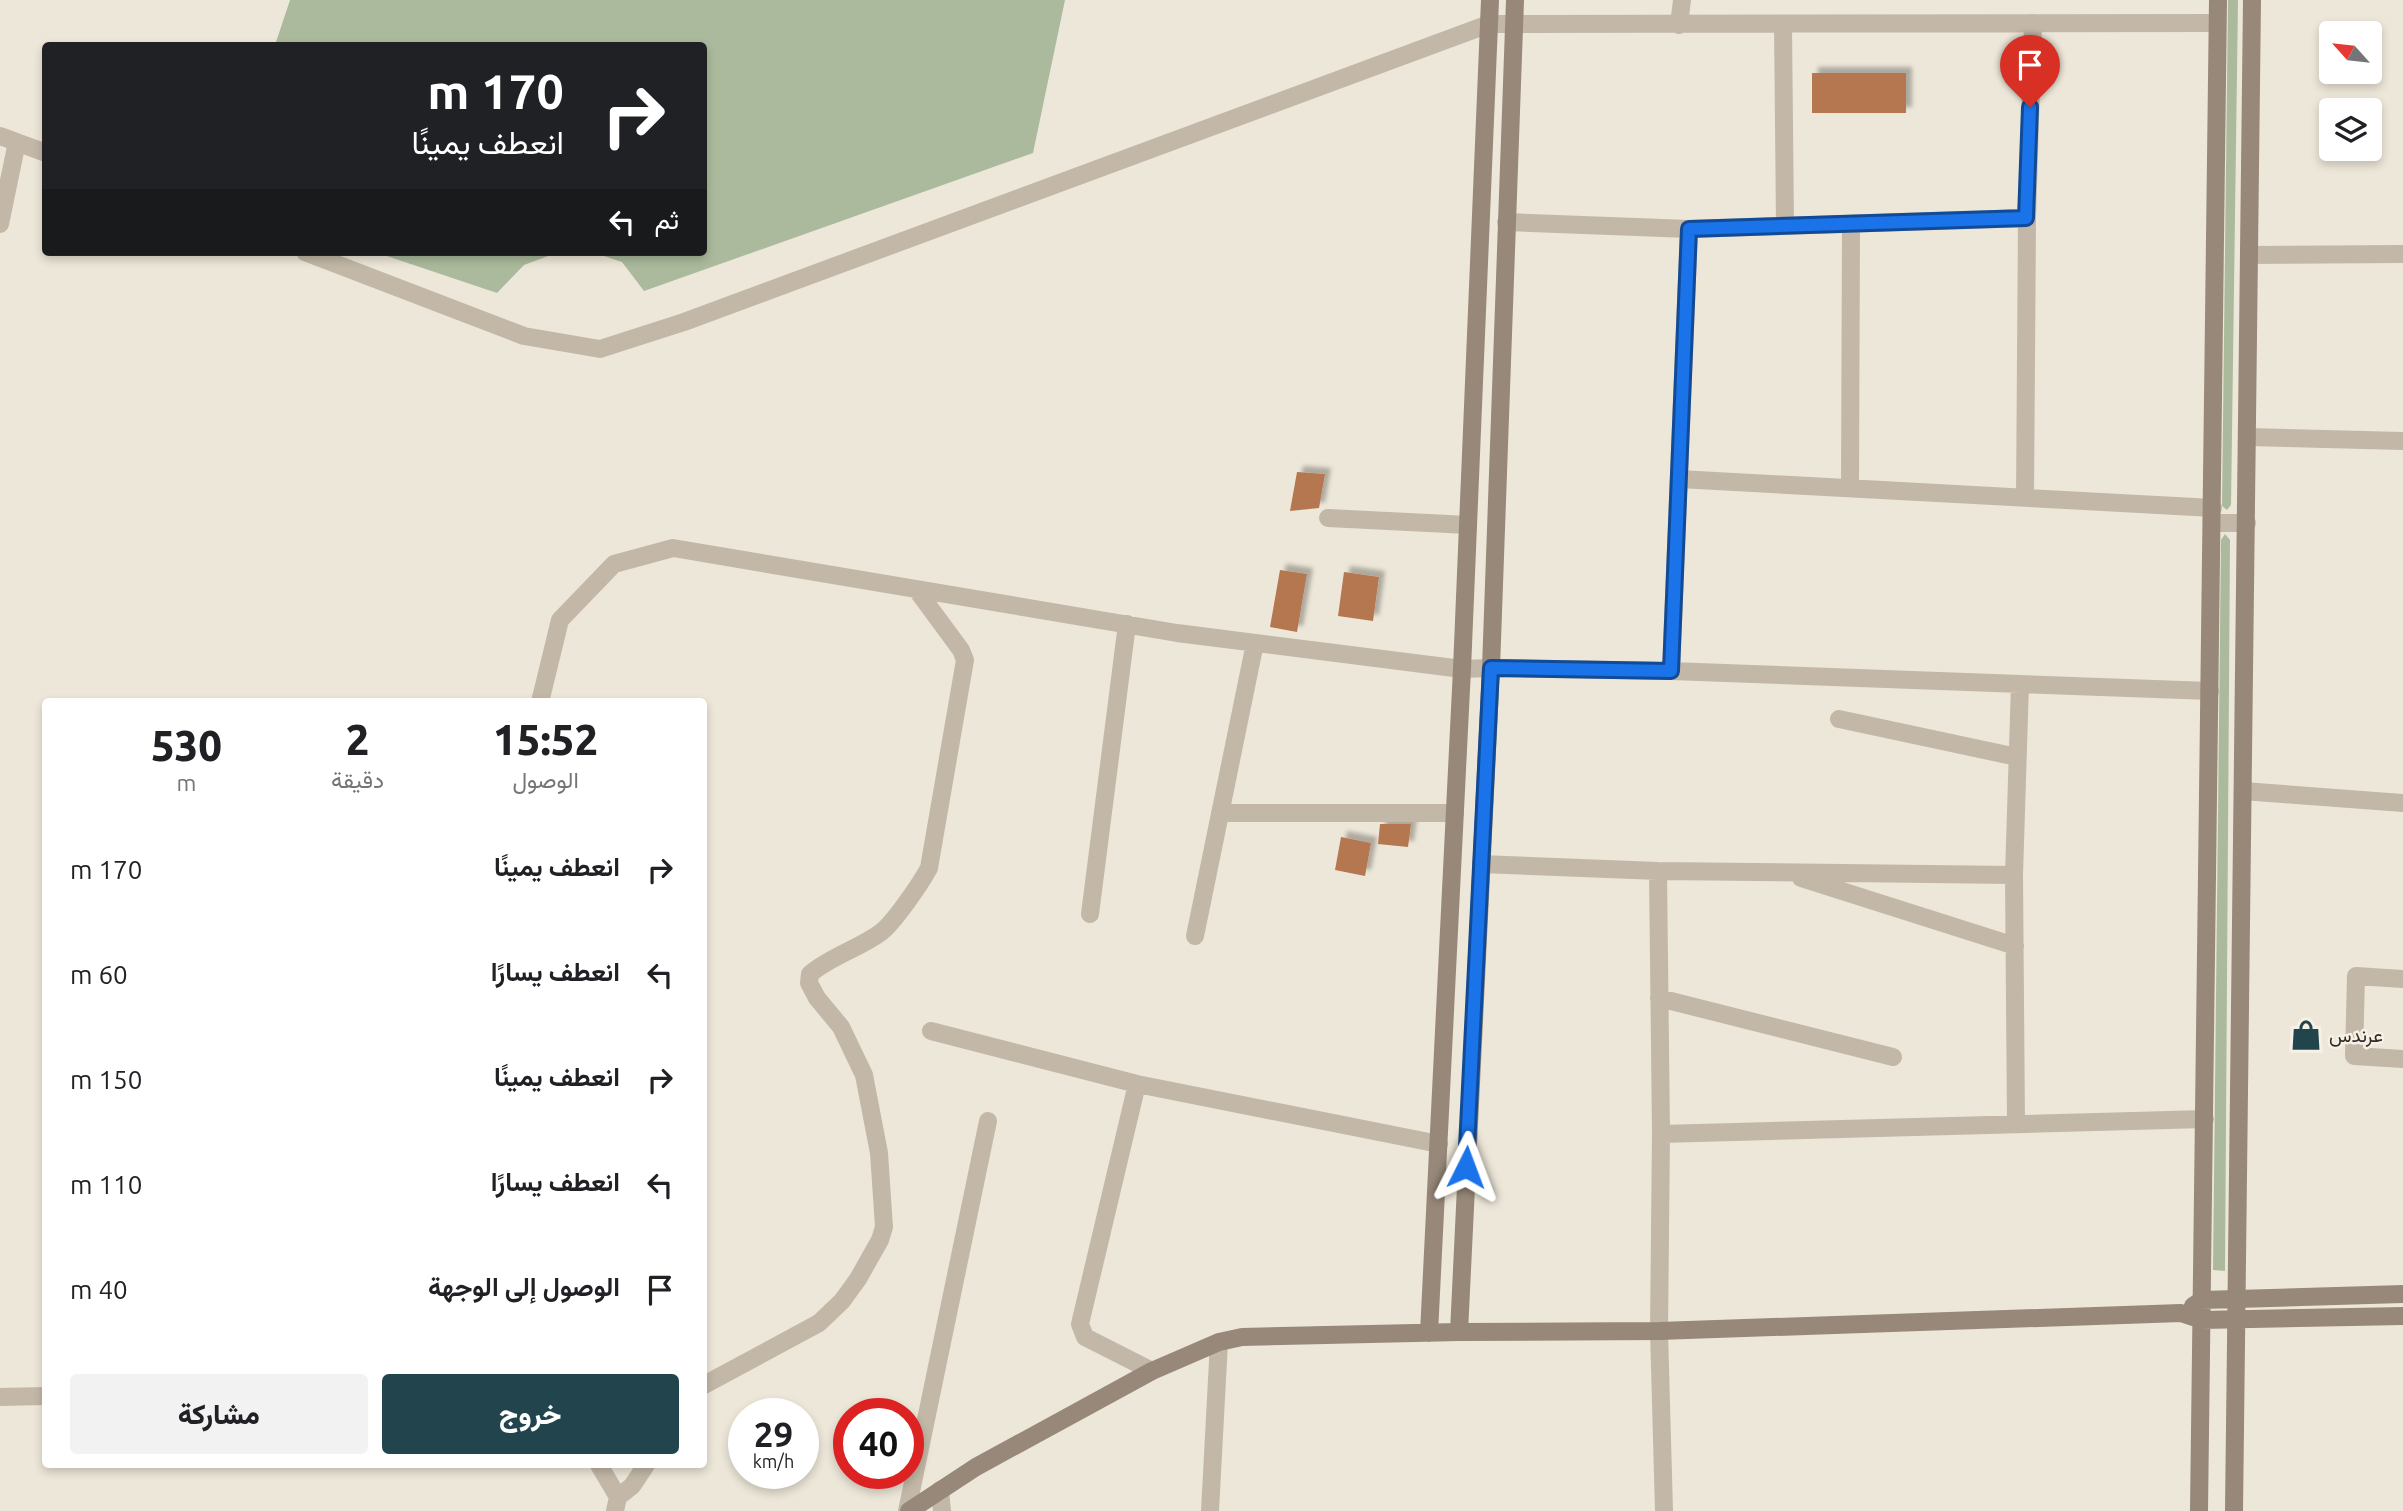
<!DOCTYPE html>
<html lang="ar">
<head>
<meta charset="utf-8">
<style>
	:root { --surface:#fff; --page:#f2f2f2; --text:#202124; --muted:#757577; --accent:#22444d }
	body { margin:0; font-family:Ubuntu,Vazirmatn,sans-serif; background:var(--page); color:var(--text); direction:rtl; height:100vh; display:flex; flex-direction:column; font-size:26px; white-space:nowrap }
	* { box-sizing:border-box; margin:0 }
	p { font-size:23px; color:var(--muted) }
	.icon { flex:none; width:38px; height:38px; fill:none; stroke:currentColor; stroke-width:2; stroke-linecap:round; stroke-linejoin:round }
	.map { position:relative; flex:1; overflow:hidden; direction:ltr }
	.drawer { position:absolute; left:42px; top:698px; width:665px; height:770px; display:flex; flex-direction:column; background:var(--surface); border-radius:7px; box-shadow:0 4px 10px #0003; direction:rtl }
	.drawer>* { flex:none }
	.guide { position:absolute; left:42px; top:42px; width:665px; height:214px; border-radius:7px; box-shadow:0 4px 10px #0003; direction:rtl; background:#202124; color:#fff; overflow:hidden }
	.needle { width:46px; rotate:297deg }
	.tools { position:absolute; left:2319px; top:21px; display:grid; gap:14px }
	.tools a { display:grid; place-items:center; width:63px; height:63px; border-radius:7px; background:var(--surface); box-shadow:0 4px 10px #0003; font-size:35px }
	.speed { position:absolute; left:728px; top:1398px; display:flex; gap:14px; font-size:35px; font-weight:700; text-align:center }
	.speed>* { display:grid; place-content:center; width:91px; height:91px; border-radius:50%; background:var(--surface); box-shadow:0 4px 10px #0003; line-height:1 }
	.speed small { font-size:18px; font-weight:400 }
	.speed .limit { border:10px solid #d22; background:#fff; color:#111 }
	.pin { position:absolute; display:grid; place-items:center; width:60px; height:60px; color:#fff; margin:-72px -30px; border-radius:50% 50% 50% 0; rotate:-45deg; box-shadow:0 0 7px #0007 }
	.pin .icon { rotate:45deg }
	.me { position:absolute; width:77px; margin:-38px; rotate:3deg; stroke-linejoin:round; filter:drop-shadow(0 0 5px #0008) }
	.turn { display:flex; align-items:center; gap:24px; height:147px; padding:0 28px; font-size:32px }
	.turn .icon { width:91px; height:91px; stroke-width:2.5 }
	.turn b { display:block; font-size:49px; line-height:60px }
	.then { display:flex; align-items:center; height:66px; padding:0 28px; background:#0003; gap:14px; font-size:26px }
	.eta { display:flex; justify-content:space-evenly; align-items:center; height:119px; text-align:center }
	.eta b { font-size:42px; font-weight:800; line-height:49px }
	.primary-button { display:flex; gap:14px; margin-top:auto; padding:14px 28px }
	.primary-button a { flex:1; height:80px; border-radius:7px; background:var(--accent); color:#fff; font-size:28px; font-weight:800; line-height:80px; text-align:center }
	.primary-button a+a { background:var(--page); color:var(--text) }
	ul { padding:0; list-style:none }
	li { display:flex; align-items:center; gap:21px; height:105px; padding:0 28px }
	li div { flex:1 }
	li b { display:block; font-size:26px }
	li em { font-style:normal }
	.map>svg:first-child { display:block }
	.green { fill:#abba9c }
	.building { fill:#b5774f; filter:url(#shadow) }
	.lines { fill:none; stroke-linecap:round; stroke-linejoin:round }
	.street { stroke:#c3b8a7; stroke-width:18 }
	.secondary { stroke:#978879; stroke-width:18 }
	.route-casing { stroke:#114b97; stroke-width:18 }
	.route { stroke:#1a73e8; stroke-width:12 }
	.labels { text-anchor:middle; stroke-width:5; stroke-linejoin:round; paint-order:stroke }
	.poi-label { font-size:19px; fill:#312b26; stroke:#f6f0e5; text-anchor:start }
</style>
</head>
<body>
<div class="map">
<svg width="2403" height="1511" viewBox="0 0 2403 1511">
	<defs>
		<filter id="shadow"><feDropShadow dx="6" dy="-6" stdDeviation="2" flood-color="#0004"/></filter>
	</defs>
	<rect width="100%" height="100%" fill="#ede7d9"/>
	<path class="green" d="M290 0H1065L1033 153 644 291 622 262 592 252H704V46L275 45Z
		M2228 0H2238L2231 505 2227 510 2222 506Z
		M375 252H559L524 265 497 293Z
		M2225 534 2230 540 2225 1271 2213 1270 2221 540Z"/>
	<path class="building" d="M1812 73H1906V113H1812Z
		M1297 472 1325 474 1319 508 1290 511Z
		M1280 570 1307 574 1297 632 1270 627Z
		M1344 572 1379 577 1373 621 1338 616Z
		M1380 824H1411L1408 847 1378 844Z
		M1341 837 1371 843 1365 876 1335 870Z"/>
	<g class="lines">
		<path class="street" d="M1783 24 1785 226
			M1679 25 1682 0
			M0 136 46 153
			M1506 222 1689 229 2027 218
			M0 224 17 142
			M305 252 524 336 600 349 684 322 1489 24 2217 23
			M2250 255 2403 254
			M2248 437 2403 441
			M1679 479 2213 508
			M1850 488 1851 224
			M2025 498 2027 218 2033 23
			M1328 518 1468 525
			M2213 523H2247
			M1671 671 1689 229
			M540 702 560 620 614 564 673 548 1177 633 1462 669 1491 668 1671 671 2210 691
			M1839 719 2017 757
			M2243 791 2403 803
			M1220 813H1455
			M1481 864 1658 871 2014 875
			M1658 871 1661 1134 1659 1331 1664 1511
			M1801 878 2015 946
			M1090 914 1127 624
			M1195 936 1255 643
			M2403 979 2356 976 2354 1056 2403 1059
			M1659 998 1893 1057
			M931 1031 1137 1084 1439 1144
			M1137 1084 1080 1324 1085 1337 1152 1371
			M2016 1124 2014 875 2020 684
			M1661 1134 2205 1119
			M704 1385 819 1323 842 1301 858 1279 880 1240 884 1227 879 1153 864 1075 841 1027 817 998 809 983 810 974C831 956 858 949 880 933 893 924 921 883 929 868L965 660 961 650 916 589
			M0 1397 46 1396
			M599 1465 618 1497 615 1511
			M940 1490 942 1511
			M618 1497 632 1486 646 1465
			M907 1511 988 1121
			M1210 1511 1219 1342"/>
		<path class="secondary" d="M2193 1306 2202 1300 2403 1294
			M1459 1332 1491 668 1515 0
			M1429 1333 1462 669 1490 0
			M909 1511 976 1467 1152 1371 1219 1342 1242 1337 1459 1332 1659 1331 2181 1313 2202 1320 2403 1316
			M2199 1511 2218 0
			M2234 1511 2252 0"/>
	</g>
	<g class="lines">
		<defs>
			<path id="route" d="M1466 1167 1491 668 1671 671 1689 229 2026 218 2030 107"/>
		</defs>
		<use href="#route" class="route-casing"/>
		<use href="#route" class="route"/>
	</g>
	<defs>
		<symbol id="shop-bare" viewBox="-9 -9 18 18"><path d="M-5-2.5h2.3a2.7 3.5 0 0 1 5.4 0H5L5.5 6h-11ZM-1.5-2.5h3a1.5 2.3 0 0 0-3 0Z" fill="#22444d" stroke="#f6f0e5" stroke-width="2.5" paint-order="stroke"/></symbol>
	</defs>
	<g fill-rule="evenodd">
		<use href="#shop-bare" x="2284" y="1013" width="44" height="44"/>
	</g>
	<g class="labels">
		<g class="poi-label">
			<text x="2329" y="1042">عرندس</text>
		</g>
	</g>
</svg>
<div class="tools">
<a><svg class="needle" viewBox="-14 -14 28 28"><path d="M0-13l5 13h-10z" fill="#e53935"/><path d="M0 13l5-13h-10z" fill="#757577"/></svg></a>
<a><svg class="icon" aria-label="layers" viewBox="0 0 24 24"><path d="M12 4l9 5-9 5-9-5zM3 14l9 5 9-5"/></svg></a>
</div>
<div class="speed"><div>29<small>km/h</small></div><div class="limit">40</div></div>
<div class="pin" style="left:2030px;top:107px;background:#d93025"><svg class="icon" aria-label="arrive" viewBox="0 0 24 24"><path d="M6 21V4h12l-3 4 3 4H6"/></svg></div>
<svg class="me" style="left:1466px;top:1167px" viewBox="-20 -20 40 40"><path d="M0-17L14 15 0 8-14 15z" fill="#1a73e8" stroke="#fff" stroke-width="4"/></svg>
<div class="guide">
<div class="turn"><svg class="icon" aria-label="right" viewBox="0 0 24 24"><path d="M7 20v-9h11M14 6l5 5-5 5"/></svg><div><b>170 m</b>انعطف يمينًا</div></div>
<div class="then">ثم<svg class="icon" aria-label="left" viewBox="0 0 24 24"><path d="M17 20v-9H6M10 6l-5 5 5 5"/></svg></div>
</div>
<section class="drawer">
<div class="eta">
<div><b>15:52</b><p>الوصول</p></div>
<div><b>2</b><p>دقيقة</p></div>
<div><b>530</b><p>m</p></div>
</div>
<ul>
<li><svg class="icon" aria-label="right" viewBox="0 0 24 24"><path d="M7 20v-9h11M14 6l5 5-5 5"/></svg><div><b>انعطف يمينًا</b></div><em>170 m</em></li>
<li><svg class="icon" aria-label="left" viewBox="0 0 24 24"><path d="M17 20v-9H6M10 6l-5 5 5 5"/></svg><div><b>انعطف يسارًا</b></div><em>60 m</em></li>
<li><svg class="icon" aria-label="right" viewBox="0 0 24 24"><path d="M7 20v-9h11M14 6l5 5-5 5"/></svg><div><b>انعطف يمينًا</b></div><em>150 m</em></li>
<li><svg class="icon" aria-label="left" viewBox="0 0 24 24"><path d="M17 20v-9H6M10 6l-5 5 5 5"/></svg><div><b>انعطف يسارًا</b></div><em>110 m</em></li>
<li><svg class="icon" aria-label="arrive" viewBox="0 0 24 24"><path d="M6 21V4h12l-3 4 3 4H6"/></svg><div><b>الوصول إلى الوجهة</b></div><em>40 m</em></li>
</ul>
<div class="primary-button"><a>خروج</a><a>مشاركة</a></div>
</section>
</div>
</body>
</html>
